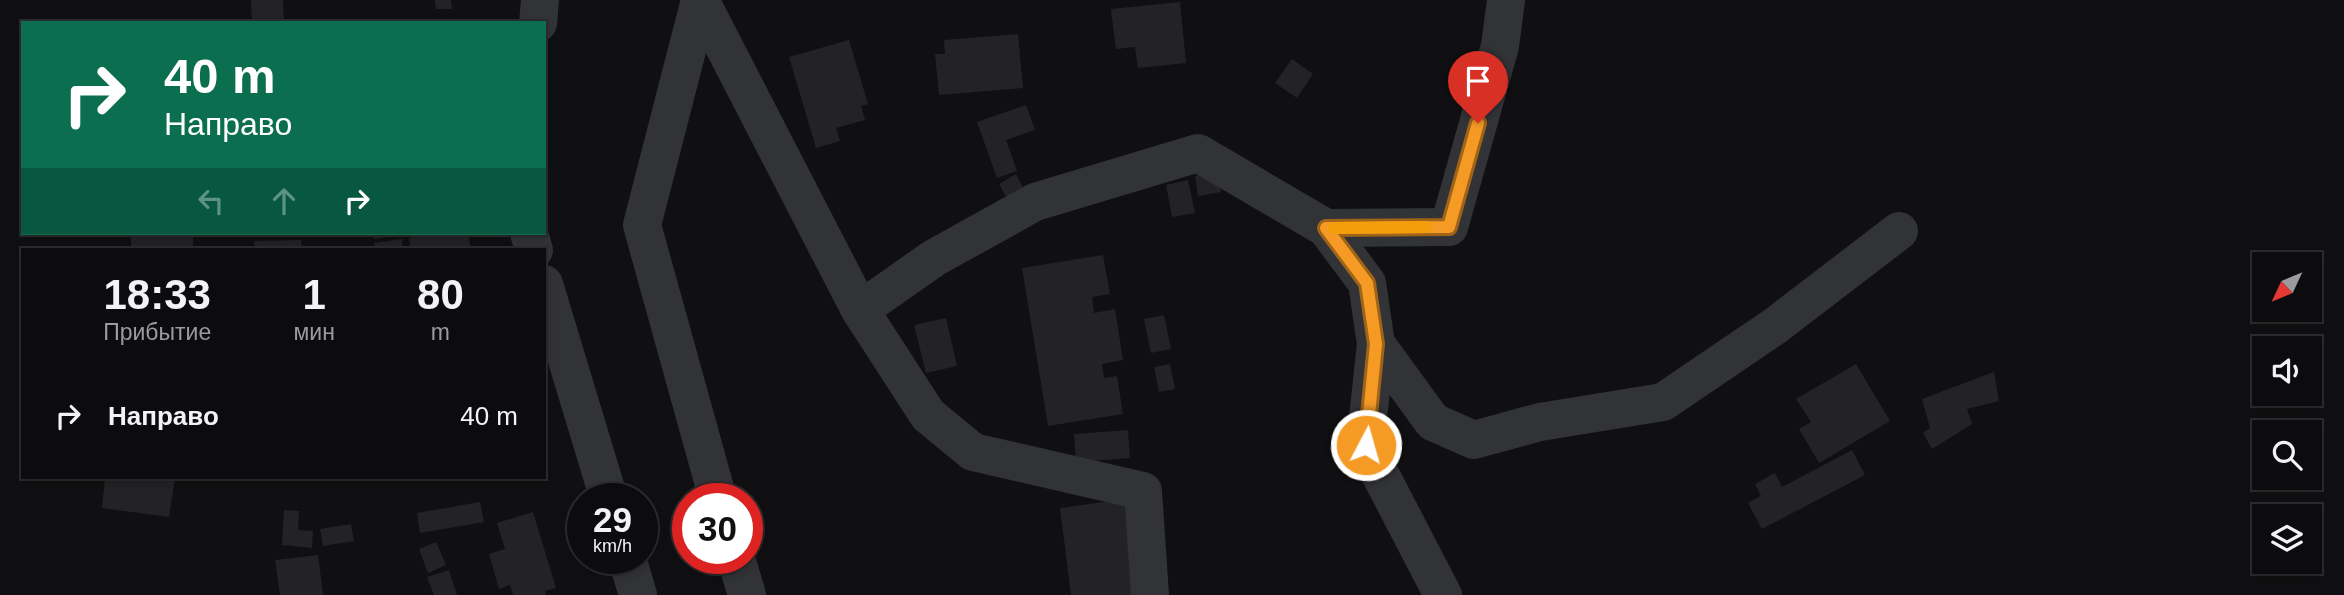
<!DOCTYPE html>
<html lang="ru">
<head>
<meta charset="utf-8">
<style>
	:root { --surface:#0c0c0e; --page:#1a1a1c; --text:#f1f3f6; --muted:#9a9b9e; --line:#2c2c2e }
	body { margin:0; font-family:Arial,sans-serif; background:var(--page); color:var(--text); height:100vh; display:flex; flex-direction:column; font-size:26px; white-space:nowrap }
	* { box-sizing:border-box; margin:0 }
	p { font-size:23px; color:var(--muted) }
	.icon { flex:none; width:38px; height:38px; fill:none; stroke:currentColor; stroke-width:2; stroke-linecap:round; stroke-linejoin:round }
	.map { position:relative; flex:1; overflow:hidden }
	.drawer { position:absolute; left:21px; top:248px; width:525px; height:231px; display:flex; flex-direction:column; background:var(--surface); border-radius:0px; box-shadow:0 4px 10px #0003,0 0 0 2px var(--line) }
	.drawer>* { flex:none }
	.hud { position:absolute; left:21px; top:21px; width:525px; height:214px; border-radius:0px; box-shadow:0 4px 10px #0003,0 0 0 2px var(--line); background:#0b6e4f; color:#fff; overflow:hidden }
	.needle { width:46px; rotate:226deg }
	.fabs { position:absolute; left:2252px; top:252px; display:grid; gap:14px }
	.fabs a { display:grid; place-items:center; width:70px; height:70px; border-radius:0px; background:var(--surface); box-shadow:0 4px 10px #0003,0 0 0 2px var(--line); font-size:35px }
	.speed { position:absolute; left:567px; top:483px; display:flex; gap:14px; font-size:35px; font-weight:700; text-align:center }
	.speed>* { display:grid; place-content:center; width:91px; height:91px; border-radius:50%; background:var(--surface); box-shadow:0 4px 10px #0003,0 0 0 2px var(--line); line-height:1 }
	.speed small { font-size:18px; font-weight:400 }
	.speed .limit { border:10px solid #d22; background:#fff; color:#111 }
	.pin { position:absolute; display:grid; place-items:center; width:60px; height:60px; color:#fff; margin:-72px -30px; border-radius:50% 50% 50% 0; rotate:-45deg; box-shadow:0 0 7px #0007 }
	.pin .icon { rotate:45deg }
	.me { position:absolute; width:77px; margin:-38px; rotate:6deg; stroke-linejoin:round; filter:drop-shadow(0 0 5px #0008) }
	.turn { display:flex; align-items:center; gap:24px; height:147px; padding:0 28px; font-size:32px }
	.turn .icon { width:91px; height:91px; stroke-width:2.5 }
	.turn b { display:block; font-size:49px; line-height:60px }
	.lanes { display:flex; align-items:center; height:66px; padding:0 28px; background:#0003; justify-content:center; gap:35px; direction:ltr }
	.lanes .off { opacity:.35 }
	.eta { display:flex; justify-content:space-evenly; align-items:center; height:119px; text-align:center }
	.eta b { font-size:42px; font-weight:700; line-height:49px }
	ul { padding:0; list-style:none }
	li { display:flex; align-items:center; gap:21px; height:98px; padding:0 28px }
	li div { flex:1 }
	li b { display:block; font-size:26px }
	li em { font-style:normal }
	.map>svg:first-child { display:block }
	.building { fill:#232326 }
	.lines { fill:none; stroke-linecap:round; stroke-linejoin:round }
	.minor { stroke:#313337; stroke-width:38 }
	.route-casing { stroke:#9f6418; stroke-width:18 }
	.route { stroke:#f49a25; stroke-width:12 }
	.slow { stroke:#f59e0b; stroke-width:12 }
</style>
</head>
<body>
<div class="map">
<svg width="2344" height="595" viewBox="0 0 2344 595">
	<rect width="100%" height="100%" fill="#101012"/>
	<path class="building" d="M251 0H283L284 23H252Z
		M435 0H451L452 9H436Z
		M1180 2 1186 63 1138 68 1135 47 1116 49 1111 9Z
		M1018 34 1023 88 939 95 935 54H945L944 40Z
		M849 40 868 104 861 106 865 120 836 128 840 141 816 148 789 57Z
		M1292 59 1313 74 1297 98 1275 83Z
		M1026 105 1035 130 1006 140 1017 171 997 178 977 122Z
		M1218 172 1221 192 1198 196 1195 176Z
		M1016 174 1023 188 1006 197 999 184Z
		M1188 180 1195 213 1172 217 1166 185Z
		M131 233H193V250H131Z
		M373 233H407V234L374 239Z
		M441 233H468L471 250H411L409 238Z
		M402 239 403 250H375L374 243Z
		M301 240 302 250H255L254 241Z
		M1103 255 1110 294 1092 297 1094 313 1115 309 1123 360 1102 364 1104 378 1117 376 1123 414 1048 426 1022 268Z
		M1164 315 1171 349 1151 353 1144 319Z
		M946 318 957 366 926 373 914 325Z
		M1170 364 1175 389 1159 392 1154 367Z
		M1856 364 1890 421 1819 463 1799 429 1811 422 1796 399Z
		M1994 372 1999 401 1967 409 1972 424 1932 449 1923 433 1930 428 1922 399Z
		M1128 430 1130 458 1076 462 1074 434Z
		M1852 450 1865 475 1762 529 1748 503 1761 496 1755 484 1775 473 1782 487Z
		M105 478H175L169 517 102 508Z
		M1126 499 1139 595H1071L1060 508Z
		M480 502 484 522 420 533 417 513Z
		M284 510 299 511 298 530 313 531 312 548 282 545Z
		M533 512 556 588 545 591 546 595H513L510 585 499 589 489 554 505 549 497 523Z
		M351 524 354 541 323 546 320 529Z
		M436 542 446 565 428 573 419 549Z
		M318 555 323 595H280L275 560Z
		M449 570 457 595H434L427 577Z"/>
	<g class="lines">
		<path class="minor" d="M700 0 642 225 718 499
			M700 0 860 310
			M538 23 540 0
			M1326 228 1449 227 1500 46 1506 0
			M529 233 534 250
			M544 284 609 499
			M1376 344 1433 422 1474 440 1540 422 1663 402 1775 326 1899 231
			M627 558 638 595
			M736 558 747 595
			M1150 595 1143 491 973 452 928 415 860 310 934 258 1035 202 1198 153 1326 228 1367 283 1376 344 1365 445 1443 595"/>
	</g>
	<g class="lines">
		<defs>
			<path id="route" d="M1366 445 1376 344 1367 283 1326 228 1449 227 1478 123"/>
		</defs>
		<use href="#route" class="route-casing"/>
		<use href="#route" class="route"/>
		<path class="slow" d="M1334 228 1426 227"/>
	</g>
</svg>
<div class="fabs">
<a><svg class="needle" viewBox="-14 -14 28 28"><path d="M0-13l5 13h-10z" fill="#e53935"/><path d="M0 13l5-13h-10z" fill="#9a9b9e"/></svg></a>
<a><svg class="icon" aria-label="sound" viewBox="0 0 24 24"><path d="M4 9h4l5-4v14l-5-4H4zM17 9q2 3 0 6"/></svg></a>
<a><svg class="icon" aria-label="search" viewBox="0 0 24 24"><circle cx="10" cy="10" r="6"/><path d="M15 15l6 6"/></svg></a>
<a><svg class="icon" aria-label="layers" viewBox="0 0 24 24"><path d="M12 4l9 5-9 5-9-5zM3 14l9 5 9-5"/></svg></a>
</div>
<div class="speed"><div>29<small>km/h</small></div><div class="limit">30</div></div>
<div class="pin" style="left:1478px;top:123px;background:#d93025"><svg class="icon" aria-label="arrive" viewBox="0 0 24 24"><path d="M6 21V4h12l-3 4 3 4H6"/></svg></div>
<svg class="me" style="left:1366px;top:445px" viewBox="-20 -20 40 40"><circle r="17" fill="#f49a25" stroke="#fff" stroke-width="3"/><path d="M0-11L8 9 0 5-8 9z" fill="#fff"/></svg>
<div class="hud">
<div class="turn"><svg class="icon" aria-label="right" viewBox="0 0 24 24"><path d="M7 20v-9h11M14 6l5 5-5 5"/></svg><div><b>40 m</b>Направо</div></div>
<div class="lanes"><svg class="icon off" aria-label="left" viewBox="0 0 24 24"><path d="M17 20v-9H6M10 6l-5 5 5 5"/></svg><svg class="icon off" aria-label="ahead" viewBox="0 0 24 24"><path d="M12 20V5M6 11l6-6 6 6"/></svg><svg class="icon" aria-label="right" viewBox="0 0 24 24"><path d="M7 20v-9h11M14 6l5 5-5 5"/></svg></div>
</div>
<section class="drawer">
<div class="eta">
<div><b>18:33</b><p>Прибытие</p></div>
<div><b>1</b><p>мин</p></div>
<div><b>80</b><p>m</p></div>
</div>
<ul>
<li><svg class="icon" aria-label="right" viewBox="0 0 24 24"><path d="M7 20v-9h11M14 6l5 5-5 5"/></svg><div><b>Направо</b></div><em>40 m</em></li>
</ul>
</section>
</div>
</body>
</html>
